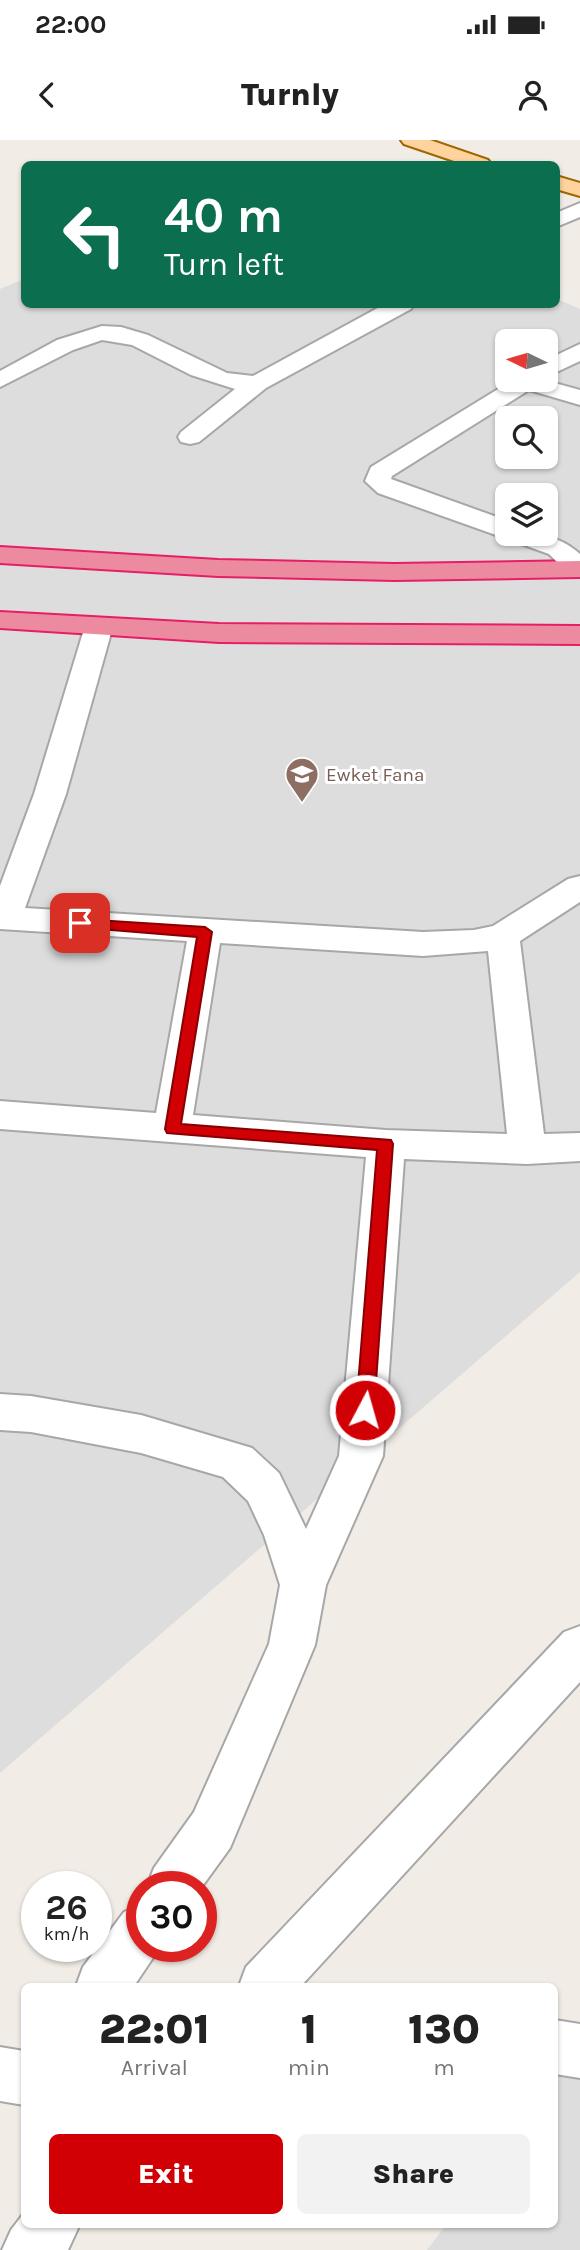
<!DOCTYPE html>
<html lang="en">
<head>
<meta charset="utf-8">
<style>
	:root { --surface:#fff; --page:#f2f2f2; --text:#222; --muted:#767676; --accent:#d10004 }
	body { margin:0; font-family:Karla,sans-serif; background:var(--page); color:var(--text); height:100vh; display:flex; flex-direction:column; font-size:26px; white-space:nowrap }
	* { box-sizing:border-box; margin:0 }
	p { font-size:23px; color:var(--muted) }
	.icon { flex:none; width:38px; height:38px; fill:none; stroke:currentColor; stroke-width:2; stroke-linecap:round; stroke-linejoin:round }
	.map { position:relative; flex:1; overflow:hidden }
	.drawer { position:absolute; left:21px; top:1843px; width:537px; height:245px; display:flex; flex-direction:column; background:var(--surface); border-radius:10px; box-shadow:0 2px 5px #0004 }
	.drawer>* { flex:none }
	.hud { position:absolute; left:21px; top:21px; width:539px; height:147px; border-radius:10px; box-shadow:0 2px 5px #0004; background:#0b6e4f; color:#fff; overflow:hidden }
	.needle { width:46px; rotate:275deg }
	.fabs { position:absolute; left:495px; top:189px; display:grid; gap:14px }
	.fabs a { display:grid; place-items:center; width:63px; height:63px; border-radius:10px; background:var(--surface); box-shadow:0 2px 5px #0004; font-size:35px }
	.speed { position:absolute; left:21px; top:1731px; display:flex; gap:14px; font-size:35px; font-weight:700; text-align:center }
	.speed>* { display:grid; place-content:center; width:91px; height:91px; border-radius:50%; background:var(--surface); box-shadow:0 2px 5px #0004; line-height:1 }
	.speed small { font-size:18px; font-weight:400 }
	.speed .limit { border:10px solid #d22; background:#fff; color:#111 }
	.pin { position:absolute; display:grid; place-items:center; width:60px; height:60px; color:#fff; margin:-30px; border-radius:14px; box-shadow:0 4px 10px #0006 }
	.me { position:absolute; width:77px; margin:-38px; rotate:6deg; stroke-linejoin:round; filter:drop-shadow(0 0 5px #0008) }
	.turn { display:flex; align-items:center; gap:24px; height:147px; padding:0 28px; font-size:32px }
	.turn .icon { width:91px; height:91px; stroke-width:2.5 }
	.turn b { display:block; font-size:49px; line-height:60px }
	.eta { display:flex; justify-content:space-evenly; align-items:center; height:119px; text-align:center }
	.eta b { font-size:42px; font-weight:800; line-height:49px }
	.cta { display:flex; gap:14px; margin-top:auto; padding:14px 28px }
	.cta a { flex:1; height:80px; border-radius:10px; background:var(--accent); color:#fff; font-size:28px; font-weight:800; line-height:80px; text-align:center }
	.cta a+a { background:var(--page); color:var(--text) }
	.status { display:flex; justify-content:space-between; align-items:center; height:49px; padding:0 35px; background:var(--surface); direction:ltr }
	.status svg { height:19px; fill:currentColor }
	header { display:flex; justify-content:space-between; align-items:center; height:91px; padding:0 28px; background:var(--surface); font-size:32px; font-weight:800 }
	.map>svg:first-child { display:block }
	.residential { fill:#dedddd; fill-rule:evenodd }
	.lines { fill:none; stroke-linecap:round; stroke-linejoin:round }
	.minor-casing { stroke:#a7a7a7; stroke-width:4 }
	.major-casing { stroke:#9d6600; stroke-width:4 }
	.highway-casing { stroke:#e51e66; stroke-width:4 }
	.minor { fill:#fff; fill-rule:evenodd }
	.major { fill:#ffd39e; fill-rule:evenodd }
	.highway { fill:#ec8b9f; fill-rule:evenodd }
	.route { fill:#d10004; stroke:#880003; stroke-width:2 }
	.labels { text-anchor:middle; stroke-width:6; stroke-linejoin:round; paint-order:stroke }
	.education-label { font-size:19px; fill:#785e54; stroke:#fff; text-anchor:start }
</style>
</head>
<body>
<div class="status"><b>22:00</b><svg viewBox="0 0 49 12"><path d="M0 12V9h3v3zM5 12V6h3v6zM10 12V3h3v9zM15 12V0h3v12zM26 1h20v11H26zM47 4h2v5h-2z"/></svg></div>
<header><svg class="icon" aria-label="back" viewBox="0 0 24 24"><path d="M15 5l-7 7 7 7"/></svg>Turnly<svg class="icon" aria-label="person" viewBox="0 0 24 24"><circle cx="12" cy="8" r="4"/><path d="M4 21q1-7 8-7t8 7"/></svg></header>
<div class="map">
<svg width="580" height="2110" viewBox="0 0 580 2110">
	<rect width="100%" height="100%" fill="#f1ede6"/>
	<path class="residential" d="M24 139V164H556L557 159 580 169V1132L0 1633V149ZM508 201H546V240H508ZM508 278H546V317H508ZM508 355H546V394H508Z
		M580 1907V2110H427L447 2084H555V1941Z"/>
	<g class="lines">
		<defs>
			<path id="minor" d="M580 63V77L556 87V73Z
				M385 164H414L411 169 266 248 199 302 190 304 181 302 178 297 181 292 235 249 191 235 132 205 102 200 73 210 0 247V231L57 200 102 186 121 187 148 195 227 233 253 236Z
				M580 204V221L546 237V220Z
				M513 240H544L580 250V265L529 250 392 336 391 339 508 381V394C536 394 558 394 580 414V437L570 435 549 414 378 353 365 341 371 327Z
				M99 478 109 480 113 486 66 654 25 768 423 792 474 790 493 786 568 739 580 736V762L520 801 544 994 580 993V1021L527 1024 404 1019 383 1316 326 1445 315 1505 230 1708 201 1748 147 1746 154 1728 194 1672 269 1504 280 1445 264 1395 248 1361 223 1337 141 1313 31 1292 0 1290V1254L31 1256 141 1275 252 1308 279 1333 306 1389 339 1316 366 1017 0 989V961L156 973 187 801 0 789V746L34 654 85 486 89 480ZM220 803 423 816 488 811 507 994 386 990 193 975Z
				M580 1486V1542L301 1846H239L246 1827 564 1492Z
				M142 1764V1806H161L134 1846H76L83 1827 124 1772Z
				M555 1880 580 1884V1938L555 1934Z
				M0 1907 24 1911V1965L0 1961Z
				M24 2073V2084H80L68 2110H2L11 2090Z"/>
			<path id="major" d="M401 0H430L488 20 491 24H463L404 4Z
				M556 36 580 43V56L556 49Z"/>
			<path id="highway" d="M0 407 218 420 394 424 580 421V437L394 440 218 436 0 423Z
				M0 472 219 484 580 486V504L219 502 0 488Z"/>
		</defs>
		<use href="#minor" class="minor-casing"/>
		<use href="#major" class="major-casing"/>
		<use href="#highway" class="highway-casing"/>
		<use href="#minor" class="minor"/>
		<use href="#major" class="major"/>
		<use href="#highway" class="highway"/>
	</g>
	<path class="route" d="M80 779 205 787 212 792 181 984 391 1000 393 1004 374 1270 371 1275 365 1278 359 1275 356 1270 377 1010 167 993 165 989 197 797 75 787 73 783Z"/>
	<defs>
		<symbol id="school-pin" viewBox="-11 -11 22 30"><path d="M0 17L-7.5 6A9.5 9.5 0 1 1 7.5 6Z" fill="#8d6e63" stroke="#fff"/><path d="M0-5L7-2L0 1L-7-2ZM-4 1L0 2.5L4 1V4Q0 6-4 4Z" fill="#fff"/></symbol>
	</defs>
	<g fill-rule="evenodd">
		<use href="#school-pin" x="283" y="615" width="38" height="52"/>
	</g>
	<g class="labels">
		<g class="education-label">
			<text x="326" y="641">Ewket Fana</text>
		</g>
	</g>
</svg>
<div class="fabs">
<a><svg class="needle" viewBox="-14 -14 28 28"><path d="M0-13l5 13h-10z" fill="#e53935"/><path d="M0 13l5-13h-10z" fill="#767676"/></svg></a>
<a><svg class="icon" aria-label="search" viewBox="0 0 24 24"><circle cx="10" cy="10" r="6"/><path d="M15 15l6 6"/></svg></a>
<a><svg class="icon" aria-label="layers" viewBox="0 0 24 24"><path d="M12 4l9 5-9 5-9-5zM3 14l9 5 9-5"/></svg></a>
</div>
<div class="speed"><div>26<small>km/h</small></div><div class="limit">30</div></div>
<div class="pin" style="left:80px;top:783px;background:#d93025"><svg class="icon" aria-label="arrive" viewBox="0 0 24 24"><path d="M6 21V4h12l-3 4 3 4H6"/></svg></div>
<svg class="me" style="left:365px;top:1270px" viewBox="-20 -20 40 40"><circle r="17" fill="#d10004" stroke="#fff" stroke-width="3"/><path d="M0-11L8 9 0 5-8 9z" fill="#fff"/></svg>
<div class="hud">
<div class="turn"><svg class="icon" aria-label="left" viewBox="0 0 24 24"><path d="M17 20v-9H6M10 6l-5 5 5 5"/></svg><div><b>40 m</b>Turn left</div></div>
</div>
<section class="drawer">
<div class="eta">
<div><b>22:01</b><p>Arrival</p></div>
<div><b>1</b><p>min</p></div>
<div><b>130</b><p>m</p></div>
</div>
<div class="cta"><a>Exit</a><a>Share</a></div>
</section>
</div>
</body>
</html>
